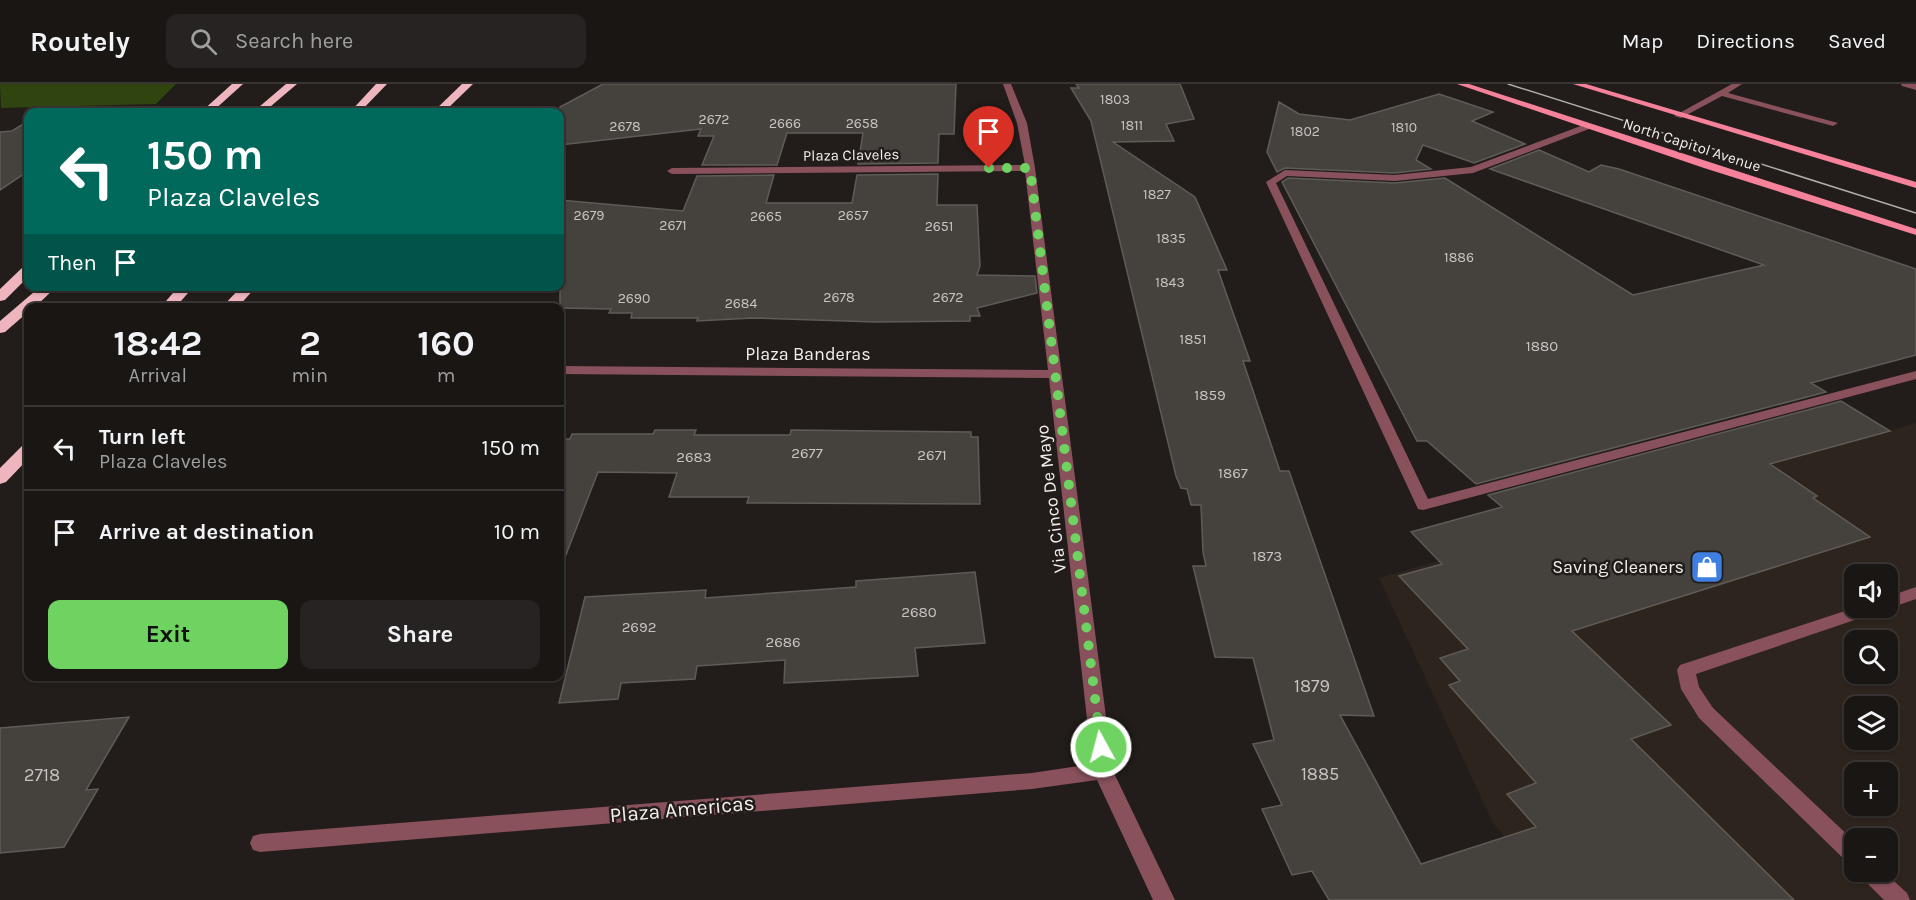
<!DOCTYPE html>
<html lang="en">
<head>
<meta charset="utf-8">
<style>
	:root { --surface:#1a1614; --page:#272322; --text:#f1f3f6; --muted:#9f9fa0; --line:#383534; --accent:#6ed360 }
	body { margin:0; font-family:Karla,sans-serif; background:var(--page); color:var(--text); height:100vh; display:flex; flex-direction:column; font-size:22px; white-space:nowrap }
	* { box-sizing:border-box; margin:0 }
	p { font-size:20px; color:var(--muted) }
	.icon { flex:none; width:33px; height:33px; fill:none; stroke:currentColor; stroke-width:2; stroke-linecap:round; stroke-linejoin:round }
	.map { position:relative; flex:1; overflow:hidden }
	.side { position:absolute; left:24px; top:219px; width:540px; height:378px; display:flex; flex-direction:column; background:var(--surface); border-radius:12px; box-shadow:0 2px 4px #0004,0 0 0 2px var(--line) }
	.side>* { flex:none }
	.hud { position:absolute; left:24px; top:24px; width:540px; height:183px; border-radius:12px; box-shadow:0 2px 4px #0004,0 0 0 2px var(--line); background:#00695c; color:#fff; overflow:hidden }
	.tools { position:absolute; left:1844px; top:480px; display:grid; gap:12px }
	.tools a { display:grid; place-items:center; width:54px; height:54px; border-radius:12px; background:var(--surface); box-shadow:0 2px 4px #0004,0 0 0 2px var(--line); font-size:30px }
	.pin { position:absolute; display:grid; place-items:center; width:51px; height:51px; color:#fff; margin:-62px -26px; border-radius:50% 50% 50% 0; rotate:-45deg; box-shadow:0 0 6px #0007 }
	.pin .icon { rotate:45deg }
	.me { position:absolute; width:66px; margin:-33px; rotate:353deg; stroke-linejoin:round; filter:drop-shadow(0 0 4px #0008) }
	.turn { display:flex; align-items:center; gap:21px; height:126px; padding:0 24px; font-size:27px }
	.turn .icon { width:78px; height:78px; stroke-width:2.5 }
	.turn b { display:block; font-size:42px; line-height:51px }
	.then { display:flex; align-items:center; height:57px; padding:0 24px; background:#0003; gap:12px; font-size:22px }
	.eta { display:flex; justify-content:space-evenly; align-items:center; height:102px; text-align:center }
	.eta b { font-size:36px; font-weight:700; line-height:42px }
	.button { display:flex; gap:12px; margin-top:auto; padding:12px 24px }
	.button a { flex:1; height:69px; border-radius:12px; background:var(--accent); color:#111; font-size:24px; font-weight:700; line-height:69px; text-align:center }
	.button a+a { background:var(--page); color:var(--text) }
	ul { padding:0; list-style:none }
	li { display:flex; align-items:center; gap:18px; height:84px; padding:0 24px; border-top:2px solid var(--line) }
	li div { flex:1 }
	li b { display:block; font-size:22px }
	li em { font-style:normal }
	header { display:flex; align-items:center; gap:36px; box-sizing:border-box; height:84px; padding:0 30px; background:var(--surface); border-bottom:2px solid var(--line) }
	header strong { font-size:28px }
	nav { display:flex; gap:33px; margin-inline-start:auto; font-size:21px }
	.search { width:420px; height:54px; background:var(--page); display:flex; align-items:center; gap:15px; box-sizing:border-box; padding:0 21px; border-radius:12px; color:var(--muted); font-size:22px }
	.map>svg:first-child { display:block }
	.built { fill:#2e241e; fill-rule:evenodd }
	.green { fill:#2f440e }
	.building { fill:#45423d; stroke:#5f5b56; stroke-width:1.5 }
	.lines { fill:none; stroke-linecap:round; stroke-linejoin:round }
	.minor { fill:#89515c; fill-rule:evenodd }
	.major { fill:#f6819a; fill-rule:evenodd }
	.highway { fill:#efb5bf; fill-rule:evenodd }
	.tram { stroke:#b1adaa; stroke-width:1.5 }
	.route { stroke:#6ed360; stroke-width:10; stroke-dasharray:0 18 }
	.labels { text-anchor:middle; stroke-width:5; stroke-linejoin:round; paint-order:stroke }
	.far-number-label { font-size:14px; fill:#c8c4c1 }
	.far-street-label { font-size:15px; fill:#f3efed; stroke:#221d1a }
	.number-label { font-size:15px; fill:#c8c4c1 }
	.street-label { font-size:18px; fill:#f3efed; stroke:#221d1a }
	.poi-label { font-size:18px; fill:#f3efed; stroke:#221d1a; text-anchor:end }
	.near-number-label { font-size:18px; fill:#c8c4c1 }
	.near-street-label { font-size:21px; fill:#f3efed; stroke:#221d1a }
</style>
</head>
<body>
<header>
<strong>Routely</strong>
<div class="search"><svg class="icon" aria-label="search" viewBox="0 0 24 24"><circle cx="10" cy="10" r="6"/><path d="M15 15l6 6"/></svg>Search here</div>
<nav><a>Map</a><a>Directions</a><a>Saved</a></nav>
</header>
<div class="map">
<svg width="1916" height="816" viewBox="0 0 1916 816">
	<rect width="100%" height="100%" fill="#221d1a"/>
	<path class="built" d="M1916 339V816H1557L1493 739 1379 494ZM1854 490H1887V524H1854ZM1854 556H1887V590H1854ZM1854 622H1887V656H1854ZM1854 688H1887V722H1854ZM1854 754H1887V788H1854Z"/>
	<path class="green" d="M0 0H176L156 20 1 24Z"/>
	<path class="building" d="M603 0H956L954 50H939L938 79 858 80 863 49H787L777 81H702L714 52H698L701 45 560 61V23Z
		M1076 0H1180L1194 35 1166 40 1174 57 1113 58 1195 113 1227 186H1218L1250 277H1243L1280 387H1289L1374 632 1340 631 1421 780 1536 743 1507 710 1536 699 1449 601 1460 597 1440 574 1468 565 1399 492 1442 480 1411 448 1502 423 1488 411 1841 317 1890 347 1770 380 1817 412 1813 414 1870 453 1572 547 1671 641 1631 655 1794 816H1329L1312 787 1292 791 1262 725 1282 721 1253 660 1274 656 1253 574 1215 573 1193 482H1206L1203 468 1201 421H1191L1187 405 1181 404 1176 392 1091 37 1071 4H1079Z
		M1439 10 1493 28 1472 37 1525 60 1474 79 1423 61 1416 76 1431 85 1395 89 1285 84 1277 88 1267 68 1279 18 1299 30 1350 36Z
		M117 25 112 28H41L43 27Z
		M28 37V87L0 106V48L12 47Z
		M1539 66 1589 88 1601 81 1619 85 1916 185V271L1811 299 1826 308 1476 400 1427 357H1417L1282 98 1288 94 1395 99 1445 94 1633 211 1764 181 1490 85Z
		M938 90 937 121H977L980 182 977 191 1035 192 1037 209 977 224 980 232H970V237L875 238 753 234 697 237 698 234H631L632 229H609L611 225 560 224V116L683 127 697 92 774 91 766 119H852L857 91Z
		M655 346H696L694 351H790L791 346 971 348V353H978L980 420 747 419 749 413H669L677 389 598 388 562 481 560 480V355H570L572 350H653Z
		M975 488 985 559 915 564 918 592 784 599 785 576 697 582 695 595 621 599 618 615 559 619 585 513 706 506 705 514 856 503V497Z
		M129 633 86 706 98 705 64 763 0 769V644Z"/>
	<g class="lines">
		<path class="minor" d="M1003 0H1011L1027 39 1035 84 1113 687 1175 816H1153L1097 696 1032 705 260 768 253 766 250 759 253 752 260 750 1032 689 1092 680 1049 294 560 290V282L1048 286 1025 87 672 90 667 87 672 84 1025 81 1017 39Z
			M1732 0H1742L1728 9 1838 39 1833 42 1722 12 1681 34 1674 32Z
			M1901 0H1916V6L1902 2Z
			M1586 40 1591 43 1589 45 1473 89 1395 97 1287 92 1276 99 1428 415 1916 287V295L1423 426 1418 425 1266 98 1285 86 1395 91 1471 83Z
			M1916 503V515L1887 525 1882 524H1887V513Z
			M1854 524H1880L1878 528 1696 590 1699 603 1713 624 1854 757V781L1847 778 1699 634 1681 605 1677 586 1680 581Z
			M1859 788H1884L1907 809 1910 816H1884L1863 795Z"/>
		<path class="major" d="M1457 0H1469L1916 145V151L1704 84Z
			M1573 0H1586L1916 98V104Z"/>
		<path class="highway" d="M232 0H243L212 28H201Z
			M286 0H297L264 28H253Z
			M376 0H387L360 28H350Z
			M462 0H473L444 28H433Z
			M28 182V193L5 216 0 217V205L23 183Z
			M41 202H57L34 224H28V228L5 248 0 249V237Z
			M179 202H194L175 224H160Z
			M242 202H257L237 224H221Z
			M28 361V375L6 398 0 400V384L22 362Z"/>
		<path class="tram" d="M1508 0 1916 129"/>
	</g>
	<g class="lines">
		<path class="route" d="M989 84H1030L1101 663"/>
	</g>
	<defs>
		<symbol id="shop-square" viewBox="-11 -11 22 22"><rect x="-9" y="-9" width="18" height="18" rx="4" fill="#3f7fe0" stroke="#221d1a"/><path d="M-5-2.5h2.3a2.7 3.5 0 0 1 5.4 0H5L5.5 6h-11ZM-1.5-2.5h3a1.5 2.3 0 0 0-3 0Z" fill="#fff"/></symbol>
	</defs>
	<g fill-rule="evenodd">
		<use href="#shop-square" x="1688" y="464" width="38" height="38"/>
	</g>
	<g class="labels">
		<g class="far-number-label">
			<text x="1115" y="20">1803</text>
			<text x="714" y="40">2672</text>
			<text x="785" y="44">2666</text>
			<text x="862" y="44">2658</text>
			<text x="1132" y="46">1811</text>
			<text x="625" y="47">2678</text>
			<text x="1404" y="48">1810</text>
			<text x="1305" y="52">1802</text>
			<text x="1157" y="115">1827</text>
			<text x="589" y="136">2679</text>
			<text x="853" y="136">2657</text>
			<text x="766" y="137">2665</text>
			<text x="673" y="146">2671</text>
			<text x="939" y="147">2651</text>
			<text x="1171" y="159">1835</text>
			<text x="1459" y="178">1886</text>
			<text x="1170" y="203">1843</text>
			<text x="839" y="218">2678</text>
			<text x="948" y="218">2672</text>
			<text x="634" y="219">2690</text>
			<text x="741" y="224">2684</text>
		</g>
		<g class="far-street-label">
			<text transform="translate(1692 61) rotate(18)" y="5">North Capitol Avenue</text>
			<text transform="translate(851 71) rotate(-1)" y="5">Plaza Claveles</text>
		</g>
		<g class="number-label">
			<text x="1193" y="260">1851</text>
			<text x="1542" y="267">1880</text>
			<text x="1210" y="316">1859</text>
			<text x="807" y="374">2677</text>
			<text x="932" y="376">2671</text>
			<text x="694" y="378">2683</text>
			<text x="1233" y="394">1867</text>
			<text x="1267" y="477">1873</text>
			<text x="919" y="533">2680</text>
			<text x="639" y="548">2692</text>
			<text x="783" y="563">2686</text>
		</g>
		<g class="street-label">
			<text x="808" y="276">Plaza Banderas</text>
			<text transform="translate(1051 415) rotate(-97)" y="6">Via Cinco De Mayo</text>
		</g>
		<g class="poi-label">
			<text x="1684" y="489">Saving Cleaners</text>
		</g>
		<g class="near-number-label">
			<text x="1312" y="608">1879</text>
			<text x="1320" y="696">1885</text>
			<text x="42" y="697">2718</text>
		</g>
		<g class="near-street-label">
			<text transform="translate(682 725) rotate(-5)" y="7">Plaza Americas</text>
		</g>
	</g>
</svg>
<div class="tools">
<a><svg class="icon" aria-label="sound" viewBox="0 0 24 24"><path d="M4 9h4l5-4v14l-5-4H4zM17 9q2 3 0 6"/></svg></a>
<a><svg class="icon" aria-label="search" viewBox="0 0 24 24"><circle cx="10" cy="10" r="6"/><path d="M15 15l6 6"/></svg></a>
<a><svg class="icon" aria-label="layers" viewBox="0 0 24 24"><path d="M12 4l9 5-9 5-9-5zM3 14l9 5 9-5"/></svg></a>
<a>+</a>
<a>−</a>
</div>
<div class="pin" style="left:989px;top:84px;background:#d93025"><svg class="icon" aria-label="arrive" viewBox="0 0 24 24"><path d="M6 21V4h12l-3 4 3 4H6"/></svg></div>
<svg class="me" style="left:1101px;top:663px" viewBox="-20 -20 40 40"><circle r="17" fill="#6ed360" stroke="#fff" stroke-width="3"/><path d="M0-11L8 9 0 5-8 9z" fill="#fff"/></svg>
<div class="hud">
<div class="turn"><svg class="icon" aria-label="left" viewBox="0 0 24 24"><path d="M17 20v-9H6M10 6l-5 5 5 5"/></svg><div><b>150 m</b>Plaza Claveles</div></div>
<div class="then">Then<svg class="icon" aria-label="arrive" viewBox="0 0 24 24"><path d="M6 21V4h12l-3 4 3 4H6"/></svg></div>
</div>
<section class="side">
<div class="eta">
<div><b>18:42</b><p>Arrival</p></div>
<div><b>2</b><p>min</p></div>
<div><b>160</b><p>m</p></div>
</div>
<ul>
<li><svg class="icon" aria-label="left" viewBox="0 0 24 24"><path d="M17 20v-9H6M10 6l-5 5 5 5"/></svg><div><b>Turn left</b><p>Plaza Claveles</p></div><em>150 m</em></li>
<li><svg class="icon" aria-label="arrive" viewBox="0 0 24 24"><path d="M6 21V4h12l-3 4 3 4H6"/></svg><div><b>Arrive at destination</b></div><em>10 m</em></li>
</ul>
<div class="button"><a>Exit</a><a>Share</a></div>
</section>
</div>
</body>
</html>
